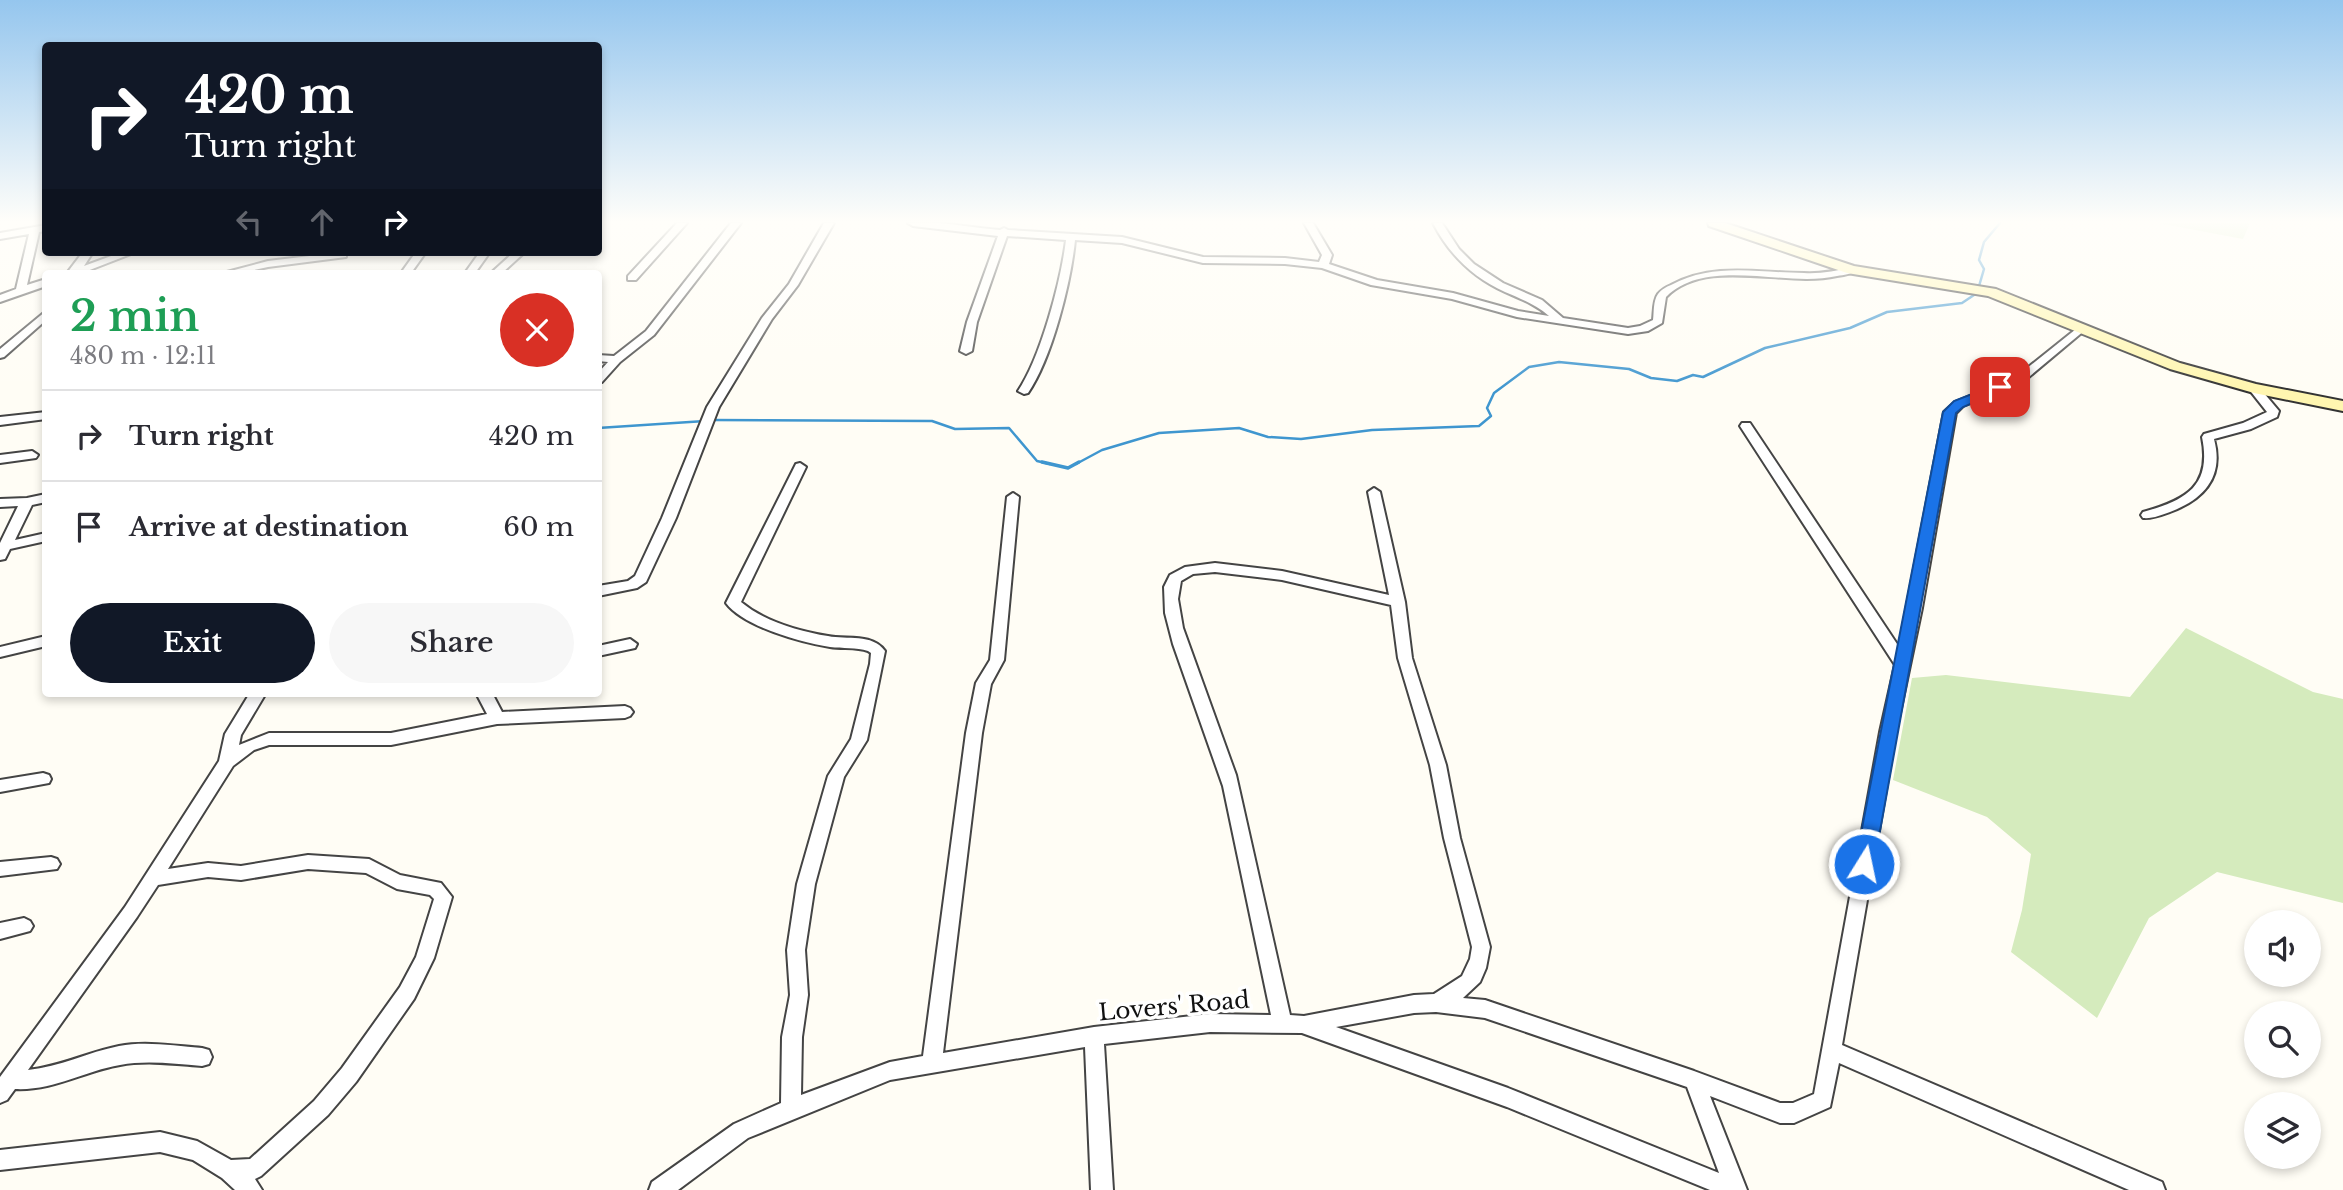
<!DOCTYPE html>
<html lang="en">
<head>
<meta charset="utf-8">
<style>
	:root { --surface:#fff; --page:#f7f7f7; --text:#2b2b33; --muted:#7c7c81; --line:#e1e1e2; --accent:#111827 }
	body { margin:0; font-family:"Libre Baskerville",serif; background:var(--page); color:var(--text); height:100vh; display:flex; flex-direction:column; font-size:26px; white-space:nowrap }
	* { box-sizing:border-box; margin:0 }
	p { font-size:23px; color:var(--muted) }
	.icon { flex:none; width:38px; height:38px; fill:none; stroke:currentColor; stroke-width:2; stroke-linecap:round; stroke-linejoin:round }
	.map { position:relative; flex:1; overflow:hidden }
	.panel { position:absolute; left:42px; top:270px; width:560px; height:427px; display:flex; flex-direction:column; background:var(--surface); border-radius:7px; box-shadow:0 4px 10px #0003 }
	.panel>* { flex:none }
	.banner { position:absolute; left:42px; top:42px; width:560px; height:214px; border-radius:7px; box-shadow:0 4px 10px #0003; background:#111827; color:#fff; overflow:hidden }
	.tools { position:absolute; left:2244px; top:910px; display:grid; gap:14px }
	.tools a { display:grid; place-items:center; width:77px; height:77px; border-radius:50%; background:var(--surface); box-shadow:0 4px 10px #0003; font-size:35px }
	.pin { position:absolute; display:grid; place-items:center; width:60px; height:60px; color:#fff; margin:-30px; border-radius:14px; box-shadow:0 4px 10px #0006 }
	.me { position:absolute; width:77px; margin:-38px; rotate:10deg; stroke-linejoin:round; filter:drop-shadow(0 0 5px #0008) }
	.turn { display:flex; align-items:center; gap:24px; height:147px; padding:0 28px; font-size:32px }
	.turn .icon { width:91px; height:91px; stroke-width:2.5 }
	.turn b { display:block; font-size:49px; line-height:60px }
	.lanes { display:flex; align-items:center; height:66px; padding:0 28px; background:#0003; justify-content:center; gap:35px; direction:ltr }
	.lanes .off { opacity:.35 }
	.round { display:grid; place-items:center; flex:none; width:74px; height:74px; border-radius:37px; background:var(--page) }
	.overview { display:flex; align-items:center; justify-content:space-between; height:119px; padding:0 28px }
	h1 { font-size:42px; font-weight:600; line-height:52px; color:#1e9e55 }
	.action { display:flex; gap:14px; margin-top:auto; padding:14px 28px }
	.action a { flex:1; height:80px; border-radius:42px; background:var(--accent); color:#fff; font-size:28px; font-weight:600; line-height:80px; text-align:center }
	.action a+a { background:var(--page); color:var(--text) }
	ul { padding:0; list-style:none }
	li { display:flex; align-items:center; gap:21px; height:91px; padding:0 28px; border-top:2px solid var(--line) }
	li div { flex:1 }
	li b { display:block; font-size:26px }
	li em { font-style:normal }
	.map>svg:first-child { display:block }
	.green { fill:#d5ebbd }
	.lines { fill:none; stroke-linecap:round; stroke-linejoin:round }
	.stream-far1 { stroke:#3f96cf; stroke-width:2.5 }
	.stream { stroke:#3f96cf; stroke-width:3.5 }
	.street-casing { stroke:#444; stroke-width:4 }
	.secondary-casing { stroke:#333; stroke-width:4 }
	.street { fill:#fff; fill-rule:evenodd }
	.secondary { fill:#fff6b0; fill-rule:evenodd }
	.route { fill:#1a73e8; stroke:#114b97; stroke-width:2 }
	.labels { text-anchor:middle; stroke-width:7; stroke-linejoin:round; paint-order:stroke }
	.near-street-label { font-size:23px; fill:#111; stroke:#fff }
</style>
</head>
<body>
<div class="map">
<svg width="2343" height="1190" viewBox="0 0 2343 1190">
	<rect width="100%" height="100%" fill="#fffdf5"/>
	<path class="green" d="M2158 223H2250L2243 239Z
		M2186 628 2313 692 2343 699V903L2217 872 2149 918 2097 1018 2011 952 2022 910 2031 854 1987 817 1893 780 1912 678 1946 675 2130 697Z"/>
	<g class="lines">
		<path class="stream-far1" d="M712 420 932 421 955 429 1009 428 1037 461 1050 464
			M598 428 705 421
			M1076 464 1102 450 1159 433 1239 428 1268 437 1301 439 1372 430 1479 426 1491 416 1487 408 1494 393 1529 367 1559 362 1629 369 1651 378 1677 381 1693 375 1703 377 1765 348 1850 328 1887 312 1962 303 1977 293 1984 269 1979 260 1984 242 2000 223"/>
		<path class="stream" d="M1042 462 1068 468 1079 462"/>
		<defs>
			<path id="street" d="M677 223H687L636 280H628V276Z
				M731 223H741L654 335 620 362 602 382 598 383V373L608 362 598 361V355L614 356 646 331Z
				M824 223H834L798 285 772 319 719 407 676 518 646 582 637 588 598 596V586L628 581 635 576 662 518 707 407 762 318 789 284Z
				M908 223C938 220 970 228 1000 230L1004 228 1008 230 1122 237 1203 257 1285 258 1319 262 1322 255 1304 223H1313L1332 255 1329 264 1377 280 1453 293 1518 311 1549 316C1535 304 1521 299 1505 292 1472 277 1449 254 1433 223H1442L1459 249 1474 264 1503 283 1542 300 1563 318 1628 328 1640 326 1653 320C1654 312 1653 301 1658 294 1662 289 1666 287 1671 285 1714 262 1758 273 1804 273 1820 274 1836 271 1852 267L1857 270C1851 274 1844 275 1837 276 1785 288 1707 256 1666 297L1662 323 1648 331 1628 334 1517 317 1452 299 1371 285 1322 268 1285 264 1203 263 1122 243 1075 240C1071 282 1052 358 1028 393L1024 394 1018 391C1041 357 1061 281 1066 240L1007 236 977 322 972 351 966 354 960 351 967 322 998 236 913 226Z
				M46 225V231L39 232 27 285 46 279V286L0 302V295L16 289 29 234 0 239V233Z
				M83 252H93L84 266 122 252H136L82 273H67Z
				M343 252 346 253V257L268 267 241 273H223L268 261Z
				M416 252H426L411 273H401Z
				M480 252H490L475 273H465Z
				M514 252H525L502 273H491Z
				M46 311V320L4 357 0 358V349Z
				M2081 325 2086 328 2085 330 2024 381 1963 406 1956 413 1922 608 1896 732 1842 1045 2162 1182 2165 1190H2129L1839 1063 1830 1107 1794 1123H1780L1710 1096 1747 1190H1710L1507 1107 1302 1033 1210 1032 1104 1044 1113 1190H1091L1085 1047 890 1080 748 1138 678 1190H649L652 1182 734 1124 781 1103 782 1037 790 995 787 950 797 884 828 776 851 739 870 664 871 653 868 651C856 647 843 649 830 647 801 642 744 627 726 603L796 464 800 463 806 467 741 602C764 621 798 631 828 636 847 640 872 633 885 651L867 740 844 777 815 884 805 950 808 995 802 1037 801 1095 890 1062 923 1056 966 733 976 683 990 660 1007 497 1013 493 1019 497 1004 660 991 684 982 733 943 1053 1094 1027 1210 1014 1271 1015 1223 786 1173 644 1165 613 1164 587 1170 575 1185 567 1215 563 1282 571 1389 595 1368 492 1374 488 1380 492 1405 602 1412 658 1446 765 1460 838 1490 947 1486 968 1480 982 1463 998 1485 1000 1694 1071 1780 1103H1793L1814 1094 1880 732 1895 665 1740 426 1742 423H1750L1899 647 1944 412 1955 402 2016 377ZM1215 572 1282 580 1391 605 1398 658 1430 765 1444 838 1472 947 1470 959 1462 976 1434 994 1414 995 1304 1016 1290 1015 1236 775 1183 628 1178 599 1181 581 1193 574ZM1436 1012 1485 1018 1687 1087 1719 1173 1508 1088 1336 1027 1414 1013Z
				M2254 385 2258 386 2279 411 2277 417 2251 429 2214 439C2224 476 2205 499 2170 512 2162 515 2152 519 2143 518L2141 515 2143 512C2186 500 2212 486 2202 437L2204 434 2243 423 2267 412 2248 388Z
				M46 412V419L0 425V417Z
				M32 451 38 455 36 458 0 463V455Z
				M46 494V502L32 505 15 540 46 533V541L10 549 5 559 0 560V543L18 506 0 507V499L27 498Z
				M46 636V646L0 657V647Z
				M630 639 637 644 635 648 598 656V646Z
				M250 693H266L241 735 239 745 269 733H391L487 714 476 693H492L502 712 625 706 630 708 633 712 630 716 625 718 497 724 391 745H269L254 750 233 766 168 869 208 863 241 866 308 855 369 859 400 875 441 883 452 897 434 958 414 999 356 1082 328 1115 261 1176 255 1179 262 1190H235L222 1178 193 1160 160 1152 0 1170V1150L160 1132 197 1141 231 1160 250 1159 314 1101 342 1068 400 987 416 957 434 899 430 895 397 889 366 873 308 869 241 880 208 877 158 885 137 917 28 1070C60 1067 88 1052 119 1046 146 1041 175 1046 202 1048L209 1050 212 1057 209 1064 202 1066C175 1064 147 1060 120 1065 84 1071 53 1091 15 1089L7 1100 0 1103V1077L125 907 219 761 225 734Z
				M43 773 49 775 51 779 49 783 0 792V780Z
				M51 857 57 859 60 864 57 869 0 876V862Z
				M24 918 30 921 33 926 30 931 0 939V923Z"/>
			<path id="secondary" d="M1708 223H1725L1854 266 1996 289 2180 363 2256 384 2343 401V411L2254 393 2170 369 1988 296 1847 273 1709 226Z"/>
		</defs>
		<use href="#street" class="street-casing"/>
		<use href="#secondary" class="secondary-casing"/>
		<use href="#street" class="street"/>
		<use href="#secondary" class="secondary"/>
	</g>
	<linearGradient id="sky" x2="0" y2="1"><stop stop-color="#95c6ee"/><stop offset="0.57" stop-color="#fffefa"/><stop offset="1" stop-color="#fffefa" stop-opacity="0"/></linearGradient>
	<rect width="2343" height="389" fill="url(#sky)"/>
	<path class="route" d="M2000 383 2006 387 2004 390 1963 407 1956 413 1874 864 1871 870 1864 873 1857 870 1855 864 1943 412 1954 401Z"/>
	<g class="labels">
		<g class="near-street-label">
			<text transform="translate(1174 1006) rotate(-5)" y="8">Lovers' Road</text>
		</g>
	</g>
</svg>
<div class="tools">
<a><svg class="icon" aria-label="sound" viewBox="0 0 24 24"><path d="M4 9h4l5-4v14l-5-4H4zM17 9q2 3 0 6"/></svg></a>
<a><svg class="icon" aria-label="search" viewBox="0 0 24 24"><circle cx="10" cy="10" r="6"/><path d="M15 15l6 6"/></svg></a>
<a><svg class="icon" aria-label="layers" viewBox="0 0 24 24"><path d="M12 4l9 5-9 5-9-5zM3 14l9 5 9-5"/></svg></a>
</div>
<div class="pin" style="left:2000px;top:387px;background:#d93025"><svg class="icon" aria-label="arrive" viewBox="0 0 24 24"><path d="M6 21V4h12l-3 4 3 4H6"/></svg></div>
<svg class="me" style="left:1864px;top:864px" viewBox="-20 -20 40 40"><circle r="17" fill="#1a73e8" stroke="#fff" stroke-width="3"/><path d="M0-11L8 9 0 5-8 9z" fill="#fff"/></svg>
<div class="banner">
<div class="turn"><svg class="icon" aria-label="right" viewBox="0 0 24 24"><path d="M7 20v-9h11M14 6l5 5-5 5"/></svg><div><b>420 m</b>Turn right</div></div>
<div class="lanes"><svg class="icon off" aria-label="left" viewBox="0 0 24 24"><path d="M17 20v-9H6M10 6l-5 5 5 5"/></svg><svg class="icon off" aria-label="ahead" viewBox="0 0 24 24"><path d="M12 20V5M6 11l6-6 6 6"/></svg><svg class="icon" aria-label="right" viewBox="0 0 24 24"><path d="M7 20v-9h11M14 6l5 5-5 5"/></svg></div>
</div>
<section class="panel">
<div class="overview"><div><h1>2 min</h1><p>480 m · 12:11</p></div><a class="round" style="background:#d93025;color:#fff"><svg class="icon" aria-label="close" viewBox="0 0 24 24"><path d="M6 6l12 12M18 6L6 18"/></svg></a></div>
<ul>
<li><svg class="icon" aria-label="right" viewBox="0 0 24 24"><path d="M7 20v-9h11M14 6l5 5-5 5"/></svg><div><b>Turn right</b></div><em>420 m</em></li>
<li><svg class="icon" aria-label="arrive" viewBox="0 0 24 24"><path d="M6 21V4h12l-3 4 3 4H6"/></svg><div><b>Arrive at destination</b></div><em>60 m</em></li>
</ul>
<div class="action"><a>Exit</a><a>Share</a></div>
</section>
</div>
</body>
</html>
